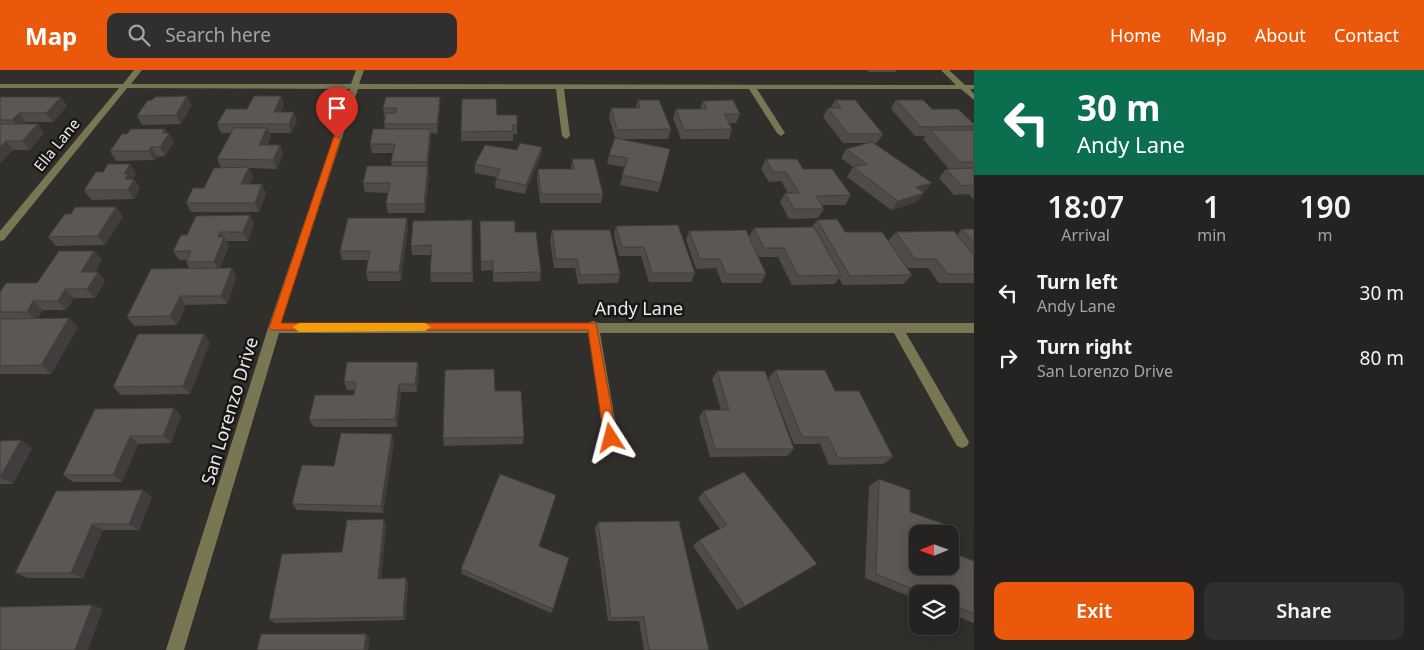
<!DOCTYPE html>
<html lang="en">
<head>
<meta charset="utf-8">
<style>
	:root { --surface:#252321; --page:#312f2e; --text:#f1f3f6; --muted:#a3a4a5; --line:#42403f; --accent:#ea580c }
	body { margin:0; font-family:"Noto Sans",sans-serif; background:var(--page); color:var(--text); height:100vh; display:flex; flex-direction:column; font-size:19px; white-space:nowrap }
	* { box-sizing:border-box; margin:0 }
	p { font-size:16px; color:var(--muted) }
	.icon { flex:none; width:28px; height:28px; fill:none; stroke:currentColor; stroke-width:2; stroke-linecap:round; stroke-linejoin:round }
	.map { position:relative; flex:1; overflow:hidden }
	.drawer { display:flex; flex-direction:column; background:var(--surface); width:450px }
	.drawer>* { flex:none }
	.banner { background:#0b6e4f; color:#fff; overflow:hidden }
	.needle { width:32px; rotate:269deg }
	.tools { position:absolute; left:909px; top:455px; display:grid; gap:10px }
	.tools a { display:grid; place-items:center; width:50px; height:50px; border-radius:10px; background:var(--surface); box-shadow:0 2px 12px #0003,0 0 0 1px var(--line); font-size:25px }
	.pin { position:absolute; display:grid; place-items:center; width:42px; height:42px; color:#fff; margin:-51px -21px; border-radius:50% 50% 50% 0; rotate:-45deg; box-shadow:0 0 5px #0007 }
	.pin .icon { rotate:45deg }
	.me { position:absolute; width:55px; margin:-28px; rotate:351deg; stroke-linejoin:round; filter:drop-shadow(0 0 4px #0008) }
	.turn { display:flex; align-items:center; gap:18px; height:105px; padding:0 20px; font-size:22px }
	.turn .icon { width:65px; height:65px; stroke-width:2.5 }
	.turn b { display:block; font-size:35px; line-height:42px }
	.eta { display:flex; justify-content:space-evenly; align-items:center; height:85px; text-align:center }
	.eta b { font-size:30px; font-weight:600; line-height:35px }
	.primary-button { display:flex; gap:10px; margin-top:auto; padding:10px 20px }
	.primary-button a { flex:1; height:58px; border-radius:10px; background:var(--accent); color:#fff; font-size:20px; font-weight:600; line-height:58px; text-align:center }
	.primary-button a+a { background:var(--page); color:var(--text) }
	ul { padding:0; list-style:none }
	li { display:flex; align-items:center; gap:15px; height:65px; padding:0 20px }
	li div { flex:1 }
	li b { display:block; font-size:19px }
	li em { font-style:normal }
	header { display:flex; align-items:center; gap:30px; box-sizing:border-box; height:70px; padding:0 25px; background:var(--accent); color:#fff }
	header strong { font-size:24px }
	nav { display:flex; gap:28px; margin-inline-start:auto; font-size:18px }
	.search { width:350px; height:45px; background:var(--page); display:flex; align-items:center; gap:12px; box-sizing:border-box; padding:0 18px; border-radius:10px; color:var(--muted); font-size:19px }
	main { display:flex; flex:1; min-height:0 }
	.map>svg:first-child { display:block }
	.lines { fill:none; stroke-linecap:round; stroke-linejoin:round }
	.minor { fill:#797653; fill-rule:evenodd }
	.wall { fill:#4e4b49 }
	.shaded-wall { fill:#403d3c }
	.building { fill:#5b5755; stroke:#403d3c }
	.route { fill:#ea580c; stroke:#983908 }
	.slow { fill:#f59e0b }
	.labels { text-anchor:middle; stroke-width:5; stroke-linejoin:round; paint-order:stroke }
	.far-street-label { font-size:15px; fill:#ebeae8; stroke:#181716 }
	.street-label { font-size:18px; fill:#ebeae8; stroke:#181716 }
</style>
</head>
<body>
<header>
<strong>Map</strong>
<div class="search"><svg class="icon" aria-label="search" viewBox="0 0 24 24"><circle cx="10" cy="10" r="6"/><path d="M15 15l6 6"/></svg>Search here</div>
<nav><a>Home</a><a>Map</a><a>About</a><a>Contact</a></nav>
</header>
<main>
<div class="map">
<svg width="974" height="580" viewBox="0 0 974 580">
	<rect width="100%" height="100%" fill="#312f2c"/>
	<g class="lines">
		<path class="minor" d="M134 0H142L131 14H351L356 0H364L359 14 956 15 941 0H949L965 15H974V19H970L974 24V30L961 19H757L785 63 781 66 777 63 749 19H564L570 66 566 69 562 66 556 19H358L281 253H588L593 251 598 253H974V263H906L969 372 967 376 962 378 957 376 894 263H600L618 368 616 372 611 374 606 372 604 368 588 263H279L184 580H166L268 258 350 19 127 18 4 170 0 171V161L119 18H0V14H123Z"/>
	</g>
	<path class="wall" d="M867 0H897L896 2H869Z
		M281 26 284 35 281 42 297 51 291 63H269L271 67 267 75H280L283 84 277 99 249 98 253 107 249 114H262L266 124 259 142H191L186 133 204 118 221 98 217 89 231 63H221L217 54 247 39Z
		M0 27H61L67 36 53 52H26L24 54 44 63 30 80H13L0 93Z
		M638 30 671 59 668 69H618L661 113 658 122 620 115 625 97 607 94 609 85 615 68 609 47 611 38H636Z
		M835 30 883 64 877 73H874L925 122 923 123 917 132 891 140 847 107 853 97 841 88 846 79 867 73H843L823 47 828 38H831Z
		M896 30 932 39 974 54V130L969 124 954 125 939 108 946 99H949L923 69 925 66H915L891 39Z
		M703 31 740 44 736 53H729L732 59 729 69H681L673 48 676 39H700Z
		M192 35 181 54 142 55 137 46Z
		M440 37 437 64 431 63V68L428 96 429 105 425 143H388L386 134 388 123 365 122 363 113 392 96 391 92 393 83H372L370 74 385 59 384 54 385 47H384L383 38Z
		M497 45 517 55V64H513V71H461V62Z
		M165 59 167 63H169L174 72 165 86 157 87 154 90 116 91 110 81 127 64Z
		M542 77 541 86 525 124 495 118 496 107 475 103V94L517 80Z
		M572 89 603 124 601 133H540L537 108 538 99H571Z
		M766 89 803 99 851 125 845 135H822L824 139 818 148 789 149 780 132 785 123H788L781 111 769 112 761 99Z
		M130 94 136 104 132 109H134L140 118 134 129 91 130 84 120 103 102Z
		M250 145 254 154 248 171H226L229 176 220 198H232L236 207 227 234 186 235 177 255 134 256 127 247 190 199 186 192 187 190H179L173 181 187 165Z
		M123 146 105 175 56 176 48 167Z
		M472 150 473 212H431L430 203 431 185H412L411 176Z
		M817 150 845 162 912 205 903 214 843 215 839 208 835 214 792 215 778 187H759L749 167 754 158 812 157Z
		M480 151 515 162 541 202 540 211 493 212V200L481 201Z
		M616 156 695 203 691 212H649L641 186H619L614 165Z
		M408 157 401 211H368L366 202 368 190H342L340 181Z
		M962 159H974V213H939L928 198H907L888 171 896 162 957 165Z
		M552 160 620 204 618 213 578 214 575 198H554L550 170Z
		M689 161 766 204 761 213H722L716 198 696 199 686 170Z
		M94 181 102 190 95 202 105 211 95 228H74L66 240H43L37 249 69 248 78 257 51 304H0V242L37 213Z
		M210 272 190 324 121 325 113 317Z
		M419 300 417 322H401L397 357H314L309 350 354 325 355 320H347L344 312Z
		M775 300 835 321 893 387 883 394 829 395 820 374H794L768 309Z
		M717 301 794 379 787 386 710 387 699 347 704 340H721L712 309Z
		M495 321 524 367 523 374 444 376 443 368Z
		M174 338 181 346 171 373 138 374 122 412H73L63 405Z
		M0 371 32 378 13 414H0Z
		M394 372 383 443 297 440 292 434 334 396Z
		M744 402 745 536 737 540 693 476 699 470 720 459 698 429 703 422Z
		M879 409 910 442 918 496 974 491V552L973 553 950 543V524H918V530L865 508 869 416Z
		M143 420 152 427 139 460H103L83 508H28L15 503Z
		M598 452 709 580H644L639 551H608L595 458Z
		M386 455 381 509 406 508 408 513 405 550 275 553 269 549 342 482Z
		M461 499 553 539 551 543 462 504Z"/>
	<path class="shaded-wall" d="M187 26 192 35 181 54 176 45Z
		M281 26 284 35 277 51 274 42Z
		M61 27 67 36 53 52 46 43Z
		M440 27V37L437 64V54Z
		M294 42 297 51 291 63 289 54Z
		M19 43 26 52 19 59 12 50Z
		M38 54 44 63 30 80 22 71Z
		M267 58 271 67 263 84 259 75Z
		M165 59 168 65 169 63 174 72 165 86 160 77 162 63Z
		M430 59 431 68 428 96 429 105 425 143 424 134 427 101V92Z
		M6 71 13 80 1 93H0V77Z
		M280 75 283 84 277 99 273 90Z
		M151 77 157 87 154 90 149 81Z
		M542 77 541 86 525 124 526 115Z
		M130 94 136 104 132 110 134 109 140 118 134 129 128 120 124 104Z
		M249 97 253 107 245 124 241 114Z
		M932 113 925 122 909 127 916 117Z
		M262 114 266 124 259 142 255 133Z
		M924 123 917 132 891 140 898 131Z
		M116 137 123 146 105 175 98 166Z
		M250 145 254 154 248 171 243 162Z
		M407 148 408 157 401 211 399 202Z
		M220 162 223 168 224 167 229 176 219 201 214 192 218 167Z
		M94 181 102 190 89 211 81 202Z
		M232 198 236 207 227 234 221 226Z
		M98 202 105 211 95 228 87 219Z
		M65 219 74 228 66 240 58 231Z
		M180 226 186 235 177 255 170 246Z
		M33 231 43 240 36 250 27 242Z
		M69 248 78 257 51 304 41 295Z
		M204 264 210 272 190 324 183 316Z
		M418 292 419 300 417 322 415 314Z
		M399 314 401 322 397 357 395 349Z
		M174 338 181 346 171 373 163 366Z
		M392 364 394 372 383 443 381 436Z
		M130 366 138 374 122 412 113 405Z
		M21 370 32 378 13 414 0 407Z
		M143 420 152 427 139 460 129 454Z
		M384 449 386 455 381 513 378 509Z
		M92 454 103 460 83 508 71 503Z
		M406 508 408 513 405 550 403 547Z
		M92 535 103 539 88 580H75Z
		M366 564 370 567 368 580H364Z"/>
	<path class="building" d="M187 26 176 45 137 46 147 31 152 30 155 27Z
		M254 26H281L274 42H294L289 54H217L226 39H247Z
		M0 27H61L46 43H19L12 50H0Z
		M386 27H440L437 54H384L386 43H395L397 38H383Z
		M462 29H496L497 45H517V55H512L513 61 461 62Z
		M638 30H659L671 59 617 60 611 38H640Z
		M733 30 740 44H724L732 59 684 60 676 39H707L703 31Z
		M835 30H855L883 64H848L828 38H841Z
		M896 30H923L932 39H958L974 54V56L921 57Z
		M0 54H38L22 71H6L0 77Z
		M234 58H267L259 75H280L273 90 217 89Z
		M131 59H165L162 63H169L160 77H151L149 81H110L122 64H127Z
		M373 59H430L427 92H391L395 74H370Z
		M930 60H974V92H960Z
		M615 68 670 79 661 113 622 105 628 88 609 85Z
		M872 72 932 113 916 117 924 123 898 131 853 97 867 94 846 79Z
		M520 73 542 77 526 115 496 109 500 99 475 94 485 75 517 80Z
		M572 89H594L603 124H541L538 99H574Z
		M766 89H797L803 99H832L851 125 816 126 824 139H794L785 123H799L786 102H773Z
		M108 94H130L124 104H128L125 109H134L128 120H84L96 102H103Z
		M367 96H428L424 134H386L390 113H363Z
		M249 97 241 114H262L255 133H186L193 118H204L214 98Z
		M974 98V115L962 116 946 99Z
		M75 137H116L98 166 48 167 65 144H71Z
		M250 145 243 162H220L218 167H224L214 192H186L191 181H173L181 165H187L196 146Z
		M348 148H407L399 202H366L370 181H340Z
		M837 149 845 162H882L912 205 850 206 817 150Z
		M472 150V203H430L432 175 411 176 413 151Z
		M480 151H515V162H536L541 202 493 203V191L481 192Z
		M678 155 695 203H652L644 177H622L616 156Z
		M814 157 841 205 798 206 784 178H764L754 158Z
		M962 159H974V173Z
		M552 160H610L620 204 580 205 577 189H556Z
		M746 160 766 204H726L720 189H700L689 161Z
		M954 161 974 186V204H948L936 189H915L896 162Z
		M59 181H94L81 202H98L87 219H65L58 231H33L27 242H0V222L6 213H37Z
		M232 198 221 226H180L170 246 127 247 151 199Z
		M69 248 41 295 0 296V249Z
		M138 264H204L183 316 113 317Z
		M347 292H418L415 314H399L395 349 309 350 315 325H354L356 312H344Z
		M494 299 495 321H521L524 367 443 368 445 300Z
		M775 300H825L835 321H859L893 387 838 388 828 367H802Z
		M717 301H765L794 379H715L704 340H729Z
		M174 338 163 366H130L113 405H63L95 339Z
		M341 363 392 364 381 436 292 434 302 395 334 396Z
		M21 370 0 407V371Z
		M744 402 817 494 745 536 699 470 727 455 703 422Z
		M500 404 556 425 539 476 569 488 553 539 461 499Z
		M879 409 910 420V442L944 454V464H918V496H950V482L974 491V544L950 534V524H925L876 504Z
		M143 420 129 454H92L71 503H15L56 421Z
		M384 449 378 509 406 508 403 547 269 549 282 484 342 482 347 450Z
		M679 451 709 580H649L644 547 611 548 598 452Z
		M92 535 75 580H0V537Z
		M261 564H366L364 580H257Z"/>
	<path class="route" d="M334 66 341 68 281 253H596L617 368 615 372H606L604 368 588 260H271L269 258Z"/>
	<path class="slow" d="M299 253H425L431 257 425 261 299 262 293 257Z"/>
	<g class="labels">
		<g class="far-street-label">
			<text transform="translate(57 75) rotate(-51)" y="5">Ella Lane</text>
		</g>
		<g class="street-label">
			<text x="639" y="245">Andy Lane</text>
			<text transform="translate(230 341) rotate(-73)" y="6">San Lorenzo Drive</text>
		</g>
	</g>
</svg>
<div class="tools">
<a><svg class="needle" viewBox="-14 -14 28 28"><path d="M0-13l5 13h-10z" fill="#e53935"/><path d="M0 13l5-13h-10z" fill="#a3a4a5"/></svg></a>
<a><svg class="icon" aria-label="layers" viewBox="0 0 24 24"><path d="M12 4l9 5-9 5-9-5zM3 14l9 5 9-5"/></svg></a>
</div>
<div class="pin" style="left:337px;top:68px;background:#d93025"><svg class="icon" aria-label="arrive" viewBox="0 0 24 24"><path d="M6 21V4h12l-3 4 3 4H6"/></svg></div>
<svg class="me" style="left:611px;top:368px" viewBox="-20 -20 40 40"><path d="M0-17L14 15 0 8-14 15z" fill="#ea580c" stroke="#fff" stroke-width="4"/></svg>
</div>
<section class="drawer">
<div class="banner">
<div class="turn"><svg class="icon" aria-label="left" viewBox="0 0 24 24"><path d="M17 20v-9H6M10 6l-5 5 5 5"/></svg><div><b>30 m</b>Andy Lane</div></div>
</div>
<div class="eta">
<div><b>18:07</b><p>Arrival</p></div>
<div><b>1</b><p>min</p></div>
<div><b>190</b><p>m</p></div>
</div>
<ul>
<li><svg class="icon" aria-label="left" viewBox="0 0 24 24"><path d="M17 20v-9H6M10 6l-5 5 5 5"/></svg><div><b>Turn left</b><p>Andy Lane</p></div><em>30 m</em></li>
<li><svg class="icon" aria-label="right" viewBox="0 0 24 24"><path d="M7 20v-9h11M14 6l5 5-5 5"/></svg><div><b>Turn right</b><p>San Lorenzo Drive</p></div><em>80 m</em></li>
</ul>
<div class="primary-button"><a>Exit</a><a>Share</a></div>
</section>
</main>
</body>
</html>
